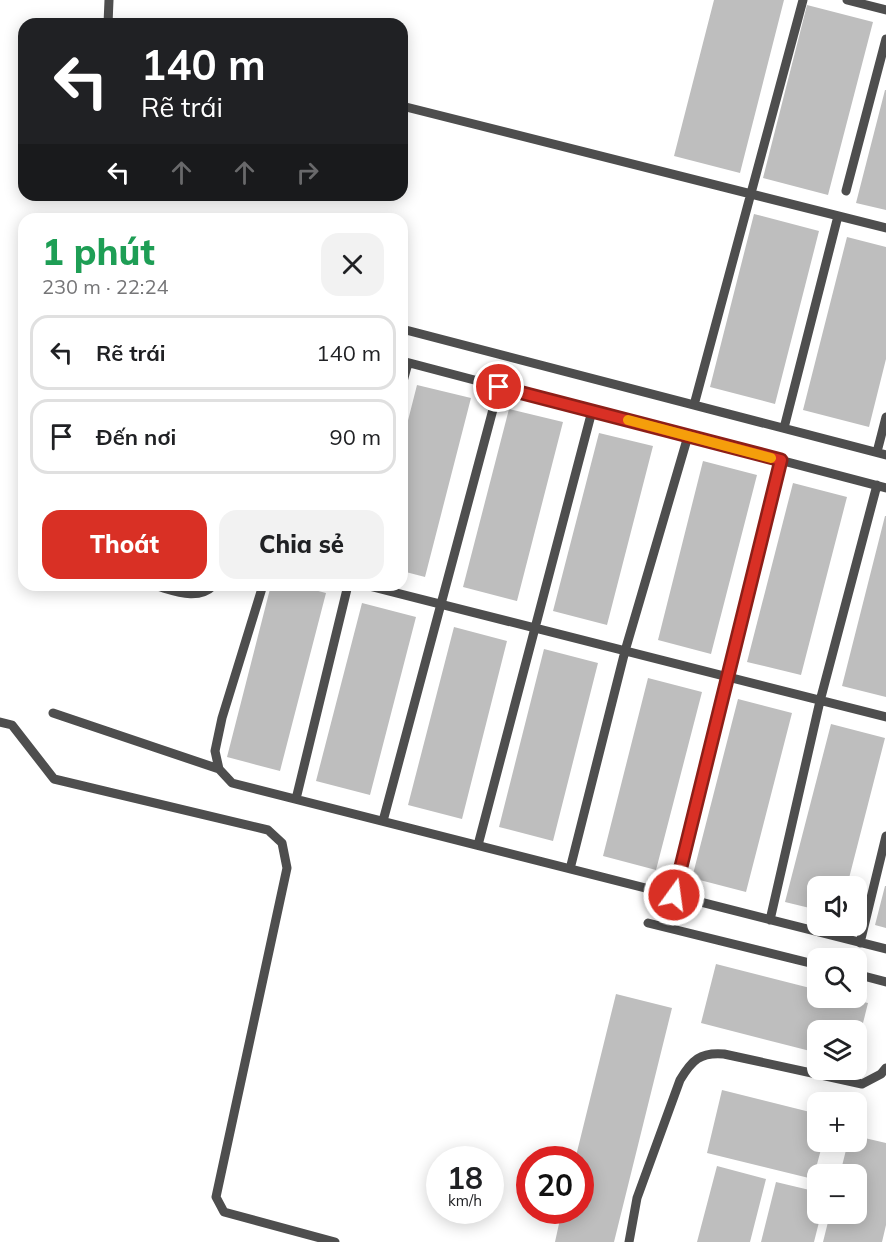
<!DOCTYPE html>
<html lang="vi">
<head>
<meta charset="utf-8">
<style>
	:root { --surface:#fff; --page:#f2f2f2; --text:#202124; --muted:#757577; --line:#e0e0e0; --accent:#d93025 }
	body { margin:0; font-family:Mulish,sans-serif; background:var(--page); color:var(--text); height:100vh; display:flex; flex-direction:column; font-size:22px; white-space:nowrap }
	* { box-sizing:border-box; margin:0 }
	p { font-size:20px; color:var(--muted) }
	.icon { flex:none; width:33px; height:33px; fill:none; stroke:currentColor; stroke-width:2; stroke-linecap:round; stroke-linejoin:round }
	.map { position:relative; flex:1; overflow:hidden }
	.drawer { position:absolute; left:18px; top:213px; width:390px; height:378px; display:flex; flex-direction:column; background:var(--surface); border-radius:18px; box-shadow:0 3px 15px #0003 }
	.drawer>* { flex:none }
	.guide { position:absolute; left:18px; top:18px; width:390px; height:183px; border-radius:18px; box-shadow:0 3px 15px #0003; background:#202124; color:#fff; overflow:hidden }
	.controls { position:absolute; left:807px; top:876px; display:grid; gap:12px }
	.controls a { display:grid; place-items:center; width:60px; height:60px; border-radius:12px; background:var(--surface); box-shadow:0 3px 15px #0003; font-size:30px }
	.speed { position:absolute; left:426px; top:1146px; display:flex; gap:12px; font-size:30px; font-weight:700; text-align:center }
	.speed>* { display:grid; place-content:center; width:78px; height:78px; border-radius:50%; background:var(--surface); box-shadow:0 3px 15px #0003; line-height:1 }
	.speed small { font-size:15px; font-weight:400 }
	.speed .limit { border:9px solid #d22; background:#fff; color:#111 }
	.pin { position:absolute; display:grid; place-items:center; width:51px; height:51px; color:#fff; margin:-26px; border:3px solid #fff; border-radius:50%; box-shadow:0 2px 6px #0007 }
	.me { position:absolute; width:66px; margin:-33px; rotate:14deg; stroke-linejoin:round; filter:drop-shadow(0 0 4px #0008) }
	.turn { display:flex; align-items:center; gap:21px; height:126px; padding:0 24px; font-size:27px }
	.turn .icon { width:78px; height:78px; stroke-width:2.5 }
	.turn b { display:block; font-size:42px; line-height:51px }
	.lanes { display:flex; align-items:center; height:57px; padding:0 24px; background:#0003; justify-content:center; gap:30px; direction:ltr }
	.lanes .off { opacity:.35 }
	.round { display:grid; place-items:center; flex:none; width:63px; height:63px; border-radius:18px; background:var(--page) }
	.headline { display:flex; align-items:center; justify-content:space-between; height:102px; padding:0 24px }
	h1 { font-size:36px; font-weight:800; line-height:45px; color:#1e9e55 }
	.primary-button { display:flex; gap:12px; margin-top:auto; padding:12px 24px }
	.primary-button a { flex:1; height:69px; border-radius:18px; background:var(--accent); color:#fff; font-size:24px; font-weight:800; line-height:69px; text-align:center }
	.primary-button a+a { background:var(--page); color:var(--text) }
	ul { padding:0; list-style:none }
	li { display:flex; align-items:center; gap:18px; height:75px; margin:0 12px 9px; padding:0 12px; border:3px solid var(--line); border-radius:18px }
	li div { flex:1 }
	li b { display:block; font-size:22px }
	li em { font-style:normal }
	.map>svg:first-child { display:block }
	.building { fill:#bebebe }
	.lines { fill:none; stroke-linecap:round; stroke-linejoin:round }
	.lane { stroke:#4e4e4e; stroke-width:9 }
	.route-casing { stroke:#8d1f18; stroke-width:15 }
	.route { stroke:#d93025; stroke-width:10 }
	.slow { stroke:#f59e0b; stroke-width:10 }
</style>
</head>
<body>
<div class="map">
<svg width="886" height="1242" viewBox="0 0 886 1242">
	<rect width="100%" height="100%" fill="#fff"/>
	<path class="building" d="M714 0H784L740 173 674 156Z
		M807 5 873 22 828 195 763 178Z
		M885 90H886V210L856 203Z
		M754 214 819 231 775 404 710 387Z
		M847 237 886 247V359L869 427 803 410Z
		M417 385 471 398 425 577 402 571V444Z
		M509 409 563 422 517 601 463 587Z
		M599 433 653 446 607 625 553 611Z
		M703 461 757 475 711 654 658 640Z
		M793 483 847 497 801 675 747 662Z
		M885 516H886V697L842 686Z
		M271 585H295L326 593 280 771 227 757Z
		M362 603 416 617 370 795 316 781Z
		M454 627 507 641 462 819 408 805Z
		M544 649 598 663 553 841 499 827Z
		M648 678 702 692 656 870 603 856Z
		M738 699 792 713 746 892 692 878Z
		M831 724 885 738 847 886H818V910L785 902Z
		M885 886H886V928L875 925Z
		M716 964 818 990V998H846L868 1003 857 1047 856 1030H818V1053L701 1023Z
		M616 994 672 1008 614 1242H555L562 1210H580V1160H575Z
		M722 1090 818 1114V1142H823L813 1179 707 1153Z
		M856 1136 886 1143V1225L882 1242H823L830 1214H856V1174H840L848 1142H856Z
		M717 1166 766 1179 750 1242H697Z
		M776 1182 818 1192V1214H821L814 1242H761Z"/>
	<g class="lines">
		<path class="lane" d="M847 0 886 10
			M108 24 109 0
			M402 106 886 228
			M846 191 886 39
			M402 329 886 455
			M402 361 886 488
			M402 385 408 363
			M694 405 803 0
			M784 428 838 216
			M877 452 886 417
			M153 585C173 590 197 602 214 585
			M263 585 222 718 215 751 219 769 232 783 886 949
			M365 585 886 717
			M53 713 219 769
			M0 722 12 725 54 779 268 830 282 843 287 868 216 1197 224 1212 335 1242
			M296 799 348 585
			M383 821 499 387
			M478 845 592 411
			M570 869 625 651 688 436
			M674 895 781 460
			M770 920 820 701 877 485
			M648 923 818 965
			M860 943 886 836
			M856 974 886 982
			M629 1242 637 1198 680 1080C692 1060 700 1052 724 1054L862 1084 881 1074 886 1068"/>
	</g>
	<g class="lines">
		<defs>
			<path id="route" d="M499 387 781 460 674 895"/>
		</defs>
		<use href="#route" class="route-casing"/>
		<use href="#route" class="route"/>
		<path class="slow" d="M628 420 771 458"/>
	</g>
</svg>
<div class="controls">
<a><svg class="icon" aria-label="sound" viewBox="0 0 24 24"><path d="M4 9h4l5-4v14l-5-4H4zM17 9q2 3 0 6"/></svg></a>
<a><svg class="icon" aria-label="search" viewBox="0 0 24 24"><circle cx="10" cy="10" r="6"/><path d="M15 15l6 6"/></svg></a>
<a><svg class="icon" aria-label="layers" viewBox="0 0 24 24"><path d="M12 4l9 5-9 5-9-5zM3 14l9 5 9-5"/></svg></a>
<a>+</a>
<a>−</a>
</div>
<div class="speed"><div>18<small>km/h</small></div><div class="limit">20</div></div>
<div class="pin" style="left:499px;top:387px;background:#d93025"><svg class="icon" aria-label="arrive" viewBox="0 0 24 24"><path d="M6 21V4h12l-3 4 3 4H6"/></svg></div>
<svg class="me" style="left:674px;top:895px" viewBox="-20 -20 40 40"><circle r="17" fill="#d93025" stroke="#fff" stroke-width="3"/><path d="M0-11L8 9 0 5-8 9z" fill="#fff"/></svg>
<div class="guide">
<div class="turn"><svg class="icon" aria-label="left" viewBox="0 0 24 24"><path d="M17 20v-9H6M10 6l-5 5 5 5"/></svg><div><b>140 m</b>Rẽ trái</div></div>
<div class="lanes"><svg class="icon" aria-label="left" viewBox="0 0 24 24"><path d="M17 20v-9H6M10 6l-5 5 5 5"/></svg><svg class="icon off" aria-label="ahead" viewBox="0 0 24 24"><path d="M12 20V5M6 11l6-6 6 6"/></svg><svg class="icon off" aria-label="ahead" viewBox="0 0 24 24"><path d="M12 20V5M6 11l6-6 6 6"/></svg><svg class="icon off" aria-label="right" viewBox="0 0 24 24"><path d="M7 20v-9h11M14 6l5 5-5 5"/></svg></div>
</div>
<section class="drawer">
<div class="headline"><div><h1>1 phút</h1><p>230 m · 22:24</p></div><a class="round"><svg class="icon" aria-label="close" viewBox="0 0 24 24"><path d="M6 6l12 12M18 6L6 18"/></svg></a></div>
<ul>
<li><svg class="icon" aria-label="left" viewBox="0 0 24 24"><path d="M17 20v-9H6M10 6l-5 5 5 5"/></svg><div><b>Rẽ trái</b></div><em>140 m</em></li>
<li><svg class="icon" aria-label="arrive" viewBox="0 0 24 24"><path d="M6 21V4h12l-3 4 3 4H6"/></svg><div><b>Đến nơi</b></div><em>90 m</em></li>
</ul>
<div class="primary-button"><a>Thoát</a><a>Chia sẻ</a></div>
</section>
</div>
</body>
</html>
